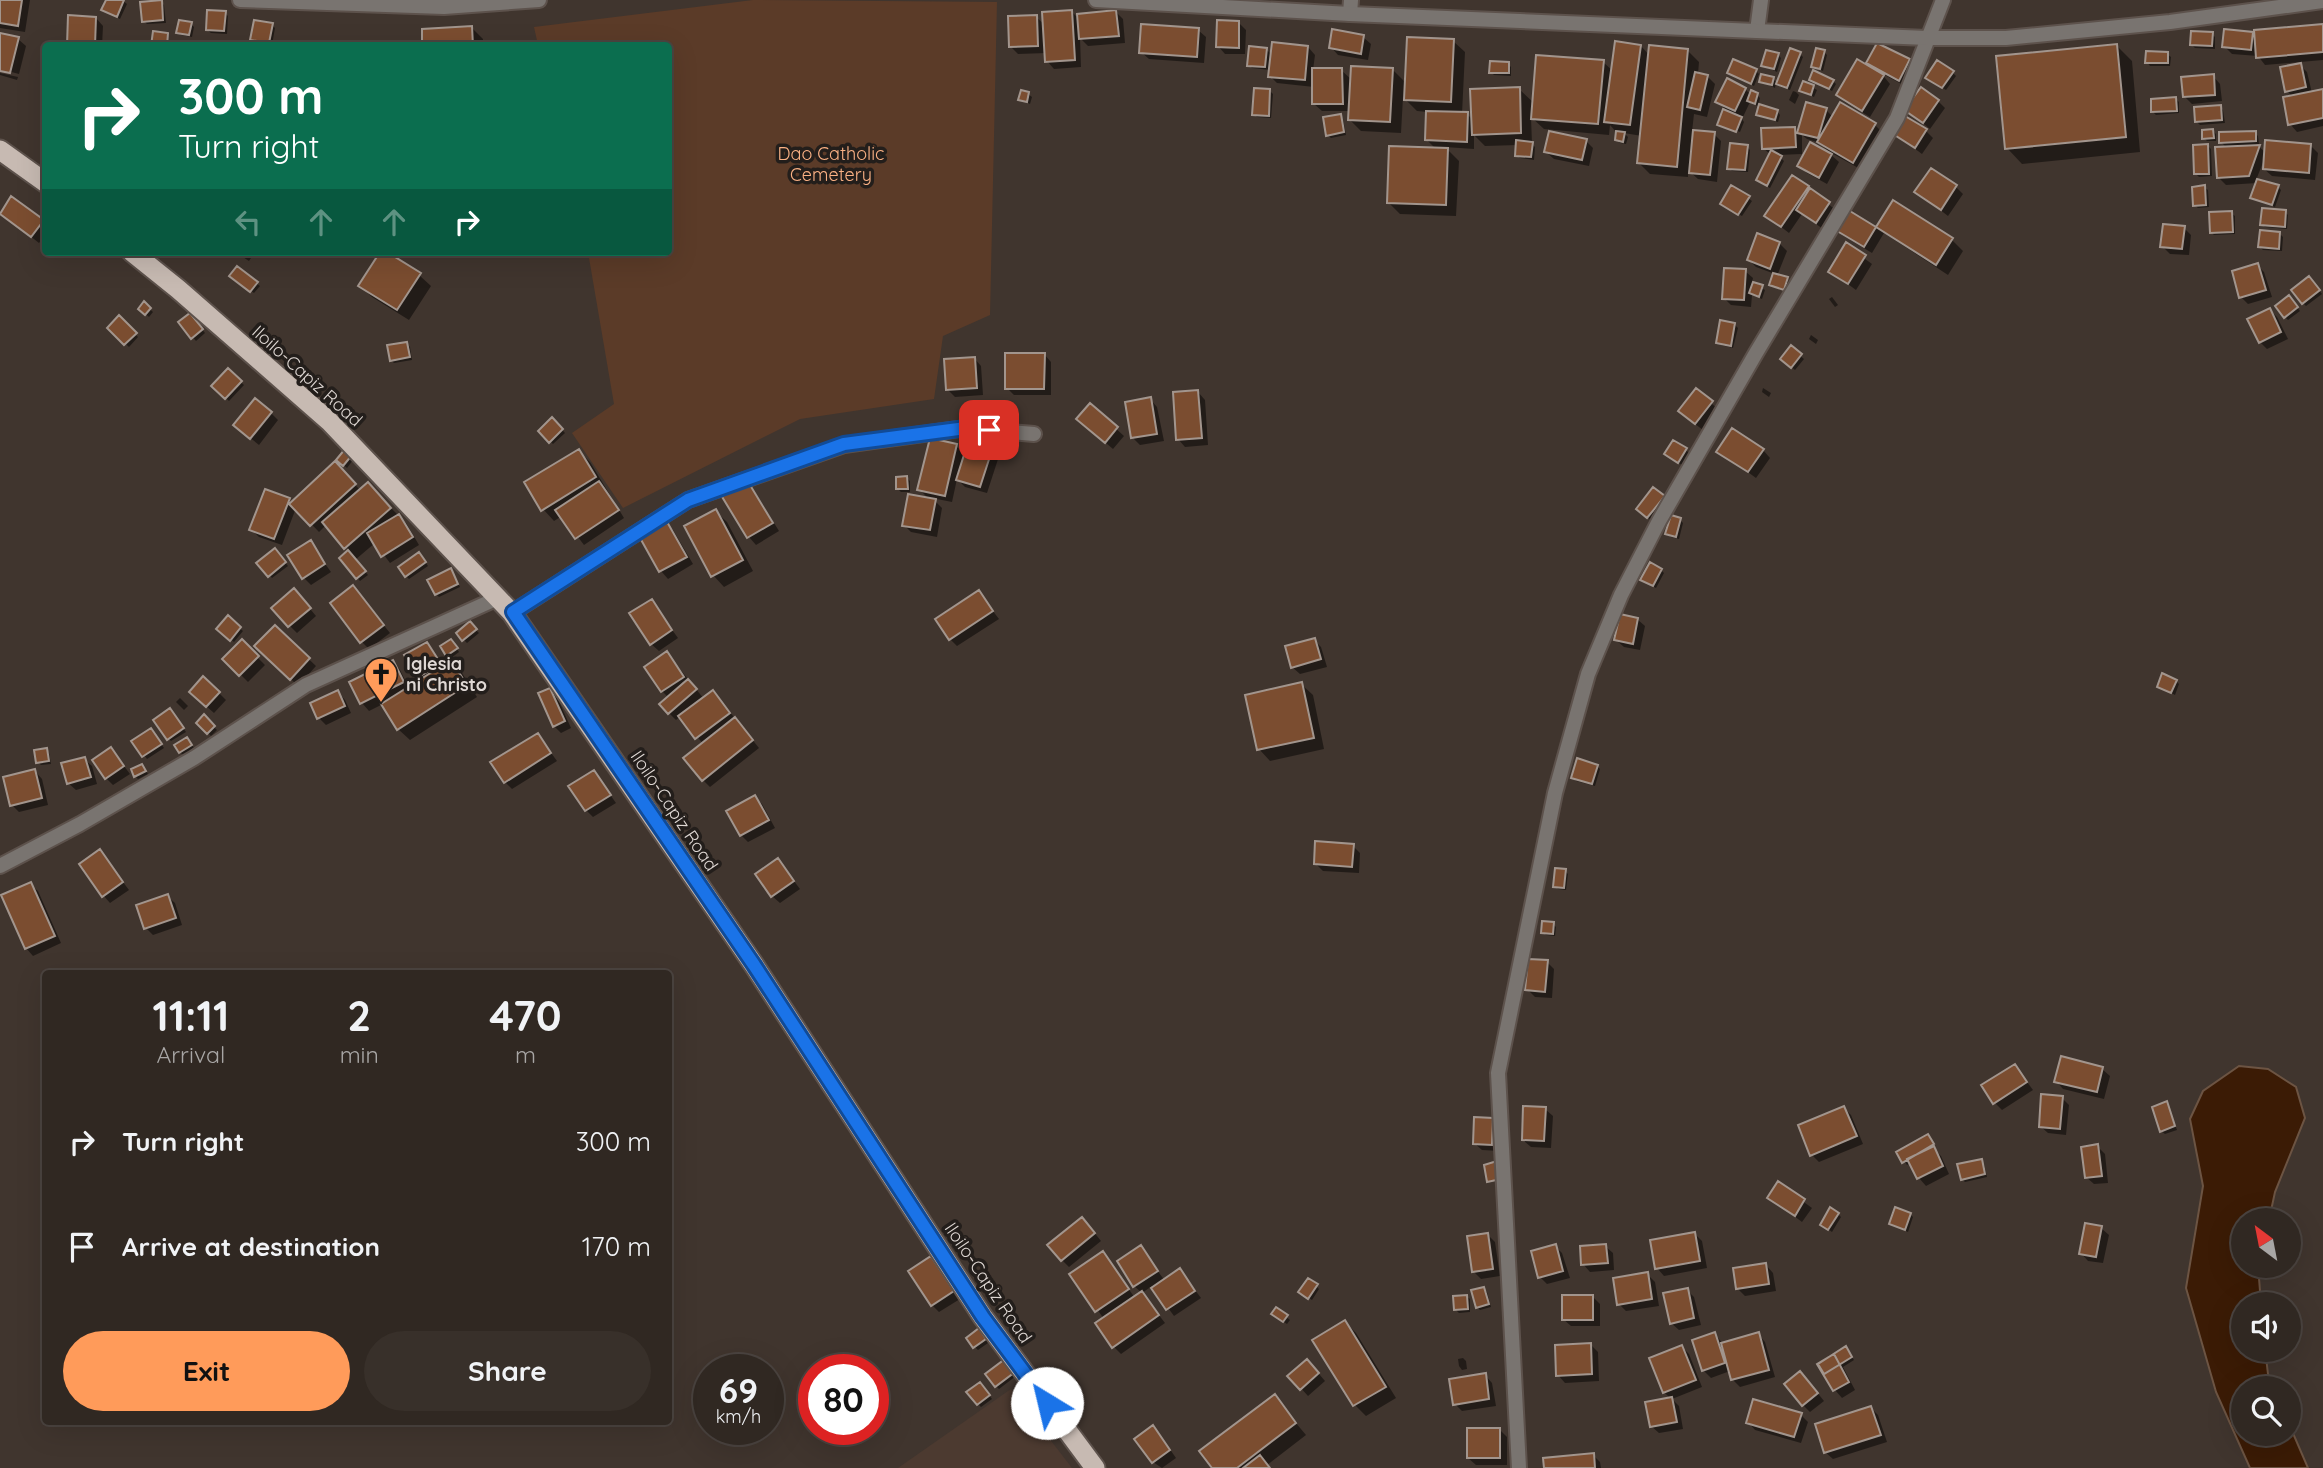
<!DOCTYPE html>
<html lang="en">
<head>
<meta charset="utf-8">
<style>
	:root { --surface:#302822; --page:#38302a; --text:#f1f3f6; --muted:#a8a6a5; --line:#4b4440; --accent:#ff9b5a }
	body { margin:0; font-family:Quicksand,sans-serif; background:var(--page); color:var(--text); height:100vh; display:flex; flex-direction:column; font-size:26px; white-space:nowrap }
	* { box-sizing:border-box; margin:0 }
	p { font-size:23px; color:var(--muted) }
	.icon { flex:none; width:38px; height:38px; fill:none; stroke:currentColor; stroke-width:2; stroke-linecap:round; stroke-linejoin:round }
	.map { position:relative; flex:1; overflow:hidden }
	.details { position:absolute; left:42px; top:970px; width:630px; height:455px; display:flex; flex-direction:column; background:var(--surface); border-radius:7px; box-shadow:0 7px 28px #0002,0 0 0 2px var(--line) }
	.details>* { flex:none }
	.hud { position:absolute; left:42px; top:42px; width:630px; height:214px; border-radius:7px; box-shadow:0 7px 28px #0002,0 0 0 2px var(--line); background:#0b6e4f; color:#fff; overflow:hidden }
	.needle { width:46px; rotate:328deg }
	.tools { position:absolute; left:2231px; top:1208px; display:grid; gap:14px }
	.tools a { display:grid; place-items:center; width:70px; height:70px; border-radius:50%; background:var(--surface); box-shadow:0 7px 28px #0002,0 0 0 2px var(--line); font-size:35px }
	.speed { position:absolute; left:693px; top:1354px; display:flex; gap:14px; font-size:35px; font-weight:700; text-align:center }
	.speed>* { display:grid; place-content:center; width:91px; height:91px; border-radius:50%; background:var(--surface); box-shadow:0 7px 28px #0002,0 0 0 2px var(--line); line-height:1 }
	.speed small { font-size:18px; font-weight:400 }
	.speed .limit { border:10px solid #d22; background:#fff; color:#111 }
	.pin { position:absolute; display:grid; place-items:center; width:60px; height:60px; color:#fff; margin:-30px; border-radius:14px; box-shadow:0 4px 10px #0006 }
	.me { position:absolute; width:77px; margin:-38px; rotate:324deg; stroke-linejoin:round; filter:drop-shadow(0 0 5px #0008) }
	.turn { display:flex; align-items:center; gap:24px; height:147px; padding:0 21px; font-size:32px }
	.turn .icon { width:91px; height:91px; stroke-width:2.5 }
	.turn b { display:block; font-size:49px; line-height:60px }
	.lanes { display:flex; align-items:center; height:66px; padding:0 21px; background:#0003; justify-content:center; gap:35px; direction:ltr }
	.lanes .off { opacity:.35 }
	.eta { display:flex; justify-content:space-evenly; align-items:center; height:119px; text-align:center }
	.eta b { font-size:42px; font-weight:700; line-height:49px }
	.cta { display:flex; gap:14px; margin-top:auto; padding:14px 21px }
	.cta a { flex:1; height:80px; border-radius:42px; background:var(--accent); color:#111; font-size:28px; font-weight:700; line-height:80px; text-align:center }
	.cta a+a { background:var(--page); color:var(--text) }
	ul { padding:0; list-style:none }
	li { display:flex; align-items:center; gap:21px; height:105px; padding:0 21px }
	li div { flex:1 }
	li b { display:block; font-size:26px }
	li em { font-style:normal }
	.map>svg:first-child { display:block }
	.built { fill:#4c3a30 }
	.green { fill:#5b3b28 }
	.water { fill:#3b1b05; stroke:#6c5443; stroke-width:2 }
	.shadow { fill:#0007 }
	.building { fill:#7b4d30; stroke:#a2958d; stroke-width:2 }
	.lines { fill:none; stroke-linecap:round; stroke-linejoin:round }
	.minor-casing { stroke:#5d524c; stroke-width:18 }
	.tertiary-casing { stroke:#5d524c; stroke-width:18 }
	.trunk-casing { stroke:#5d524c; stroke-width:23 }
	.minor { stroke:#797470; stroke-width:14 }
	.tertiary { stroke:#797470; stroke-width:14 }
	.trunk { stroke:#c7bab2; stroke-width:19 }
	.route-casing { stroke:#114b97; stroke-width:18 }
	.route { stroke:#1a73e8; stroke-width:12 }
	.labels { text-anchor:middle; stroke-width:7; stroke-linejoin:round; paint-order:stroke }
	.park-label { font-size:18px; fill:#fbb184; stroke:#231e1b }
	.street-label { font-size:18px; fill:#dfd8d4; stroke:#231e1b }
	.poi-label { font-size:18px; font-weight:bold; fill:#dfd8d4; stroke:#231e1b; text-anchor:start }
</style>
</head>
<body>
<div class="map">
<svg width="2323" height="1468" viewBox="0 0 2323 1468">
	<rect width="100%" height="100%" fill="#40352e"/>
	<path class="built" d="M1011 1389 1072 1468H898Z"/>
	<path class="green" d="M753 0 997 2 990 315 943 336 934 399 800 419 623 508 572 433 614 404 588 252H668V46L538 45 534 27Z"/>
	<path class="water" d="M2239 1066 2268 1069 2296 1087 2305 1118 2275 1192 2269 1220H2244V1265H2258L2261 1304H2244V1349H2265L2268 1374 2274 1388H2244V1433H2289V1424L2308 1468H2250L2216 1392 2186 1288 2203 1186 2190 1119 2203 1091Z"/>
	<path class="shadow" d="M0 0H30L25 32 0 28Z
		M107 0H122L127 4 120 19 103 10Z
		M161 2 164 5 166 23 147 24 144 21Z
		M1071 11 1076 16 1116 12 1123 19 1125 43 1088 46 1080 38 1081 67 1054 69 1047 61V53L1018 54 1010 46 1036 17 1045 25Z
		M225 13 228 16 227 34 211 33 207 30Z
		M96 18 103 26 102 46H69Z
		M1239 23 1246 30 1245 54H1225L1218 46Z
		M191 24 194 27 192 37 181 35 178 32Z
		M272 25 275 28 272 45 255 42 252 39Z
		M2323 26V60L2265 65 2258 56 2232 54 2224 46 2252 34 2256 38Z
		M471 27 483 39V46H424Z
		M1198 30 1206 37 1204 63 1149 59 1141 52Z
		M2212 34 2215 37V49L2195 48 2192 45Z
		M0 35 18 39 26 46 19 74 0 69Z
		M1363 37 1371 44 1368 60 1338 55 1331 47Z
		M1453 41 1465 52 1462 114H1467L1473 120 1519 89 1534 103 1603 62 1613 71 1641 46 1650 56 1688 51 1699 62 1698 74 1707 76 1715 84 1707 117 1694 114 1692 132 1714 134 1721 141 1717 182 1698 179 1688 170V177L1650 174 1639 163 1642 136 1624 133 1628 137 1626 144 1620 143 1616 140 1617 133 1610 125 1609 135 1544 129 1531 117 1532 144 1535 147 1534 160 1520 158 1516 155 1518 145 1485 146 1474 135V149L1445 147 1459 161 1456 216 1400 214 1389 203 1437 150 1427 140 1428 112 1417 111 1403 97 1401 133 1361 131 1349 119 1350 111H1322L1314 104V87L1277 83 1270 76V70L1252 68 1249 65 1266 49 1272 55 1308 47 1315 55 1313 70H1341L1352 80 1393 70 1406 83Z
		M1877 45 1909 61 1916 68 1907 87 1881 73 1890 84 1870 117 1845 102 1838 95 1866 66Z
		M2117 46 2132 61 2140 152 2022 164 2007 148Z
		M1824 52 1827 55 1823 71 1813 66Z
		M1800 54 1803 57 1790 90 1796 92 1799 95 1795 104 1789 100 1793 91 1781 87 1778 83Z
		M2167 54 2171 57 2170 66H2150L2147 62Z
		M1778 55 1781 58 1777 72 1763 65Z
		M1508 64 1511 67V76L1494 75 1491 72Z
		M2300 65 2307 72 2312 93 2323 91V126L2297 132 2290 124 2293 97 2287 91Z
		M1756 71 1759 74 1754 86 1729 73Z
		M0 73 18 77 17 80 0 75Z
		M1953 73 1956 76 1946 90 1931 80Z
		M2213 76 2220 84 2222 101 2192 104 2185 97Z
		M1773 79 1776 82 1775 88 1761 81Z
		M1811 80 1833 81 1836 84 1832 91Z
		M1804 83 1817 90 1814 97 1801 90Z
		M1745 89 1751 95H1757L1760 98 1758 106 1777 111 1780 115 1778 122 1761 117 1758 114 1761 107 1752 104 1750 102 1742 119 1744 122 1740 132 1719 124 1725 109 1718 101Z
		M1270 91 1273 94 1271 118 1257 117 1254 114Z
		M1028 94 1032 97 1030 104 1020 99Z
		M2176 99 2179 102V113L2156 115 2153 112Z
		M1938 101 1945 108 1930 129 1907 110Z
		M2220 107 2223 110 2225 123 2200 125 2197 122Z
		M1826 110 1833 117 1875 125 1882 132 1860 169 1828 151 1820 143 1807 139 1802 135V154L1778 155 1784 161 1770 188 1761 183 1771 155 1763 148 1795 129 1799 133Z
		M1340 116 1343 119 1346 135 1331 138 1327 135Z
		M1926 131 1933 138 1922 154 1895 134Z
		M2213 131 2216 134V141H2207L2204 138Z
		M2255 133 2258 136 2259 144H2256L2266 153 2311 146 2318 153 2315 180 2272 176 2264 169V160L2256 180 2278 187 2281 190 2275 207 2252 198 2257 183 2226 185 2218 177 2227 148 2221 142Z
		M1586 141 1593 148 1589 166 1554 159 1546 152Z
		M2208 146 2211 149 2212 176 2199 177 2196 174Z
		M1747 147 1750 150 1748 172 1732 171 1729 168Z
		M1830 154 1839 162 1827 184 1807 173 1799 166Z
		M1792 177 1836 210 1823 229 1802 214 1789 233 1766 215Z
		M1956 187 1963 194 1948 216 1917 192Z
		M2204 187 2208 190 2209 207 2198 208 2194 205Z
		M1748 198 1752 201 1742 216 1725 207Z
		M1893 203 1952 240 1963 251 1948 275 1884 233 1872 253 1842 235 1835 228 1845 211 1876 229Z
		M2285 212 2288 215 2287 229 2265 227 2262 224Z
		M1 213 42 222 46 225V234L39 243Z
		M2231 213 2235 216V234L2214 235 2211 232Z
		M2184 228 2191 235 2189 255 2170 254 2162 246Z
		M2280 234 2283 237 2282 251 2263 250 2260 247Z
		M1779 243 1787 251 1777 276 1790 282 1787 292 1771 285 1775 274 1756 267 1749 260Z
		M1846 245 1872 264 1856 290 1830 271Z
		M235 252H255L249 261Z
		M382 252 419 275 431 286 409 320 372 297 360 286Z
		M2257 265 2264 272 2272 297 2248 304 2241 297Z
		M1745 271 1753 278 1752 283 1765 290 1762 299 1752 295 1751 307 1731 305 1724 298Z
		M235 279 256 283 260 286 254 293Z
		M2312 281 2322 294 2306 306 2303 303Z
		M1832 297 1838 305 1835 307 1829 299Z
		M2292 301 2300 311 2288 320 2285 317Z
		M144 304 153 312 149 317 140 309Z
		M2270 310 2277 317 2288 339 2267 349 2260 342Z
		M119 318 138 337 129 347 109 328Z
		M193 318 205 333 196 341 180 323Z
		M1735 325 1738 328 1733 348 1721 345 1717 342Z
		M1811 335 1818 340 1816 344 1809 339Z
		M406 343 410 347 412 360 394 363 391 360Z
		M1791 348 1804 359 1795 370 1782 359Z
		M1044 354 1051 362V395H1014L1007 388Z
		M974 358 981 366 983 395 955 397 947 389Z
		M228 370 244 385 229 401 213 386Z
		M1763 388 1771 393 1769 397 1762 392Z
		M1198 392 1205 400 1208 445 1185 447 1178 439Z
		M1150 399 1157 407 1164 441 1140 445 1133 438Z
		M1711 403 1719 410 1703 430 1687 418Z
		M1090 405 1124 436 1113 449 1086 426Z
		M271 413 278 420 259 445 243 432Z
		M552 419 565 433 553 444 540 431Z
		M993 445 1000 453 987 493 965 487 957 479 952 502 932 498 942 508 937 537 911 532 904 525 930 500 919 489 956 446 966 455Z
		M1686 450 1689 453 1682 465 1669 457Z
		M1763 450 1770 458 1756 478 1719 451Z
		M579 451 590 462 624 518 584 545 562 516 554 521 543 509Z
		M345 452 353 460 347 468 338 460Z
		M335 464 361 491 379 496 406 523 419 545 390 563 375 543 355 560 368 575 360 581 341 558 350 551 326 525 319 532 296 508 282 545 259 537 251 529 289 500 292 503Z
		M907 478 910 481V492H901L898 489Z
		M746 482 753 489 779 531 756 545 749 537 723 496Z
		M1663 497 1666 500 1651 520 1641 512Z
		M715 511 727 522 753 571 724 587 713 575Z
		M1680 520 1683 523 1679 539 1671 537 1667 534Z
		M666 523 673 530 693 564 668 579 661 571 641 537Z
		M310 543 331 572 311 585 303 577Z
		M275 550 288 566 272 578 259 563Z
		M422 557 428 566 409 579 406 576Z
		M450 570 460 587 439 597 436 594Z
		M1661 570 1664 573 1656 588 1645 582Z
		M353 587 390 633 369 649 362 642Z
		M979 593 999 619 957 646 950 639Z
		M301 598 316 616 297 633 290 626Z
		M651 601 678 638 659 651 651 644Z
		M228 618 243 631 234 642 219 629Z
		M1637 619 1645 626 1640 650 1624 647 1616 640Z
		M470 624 479 633 467 643 458 634Z
		M275 627 316 666 298 686 257 646Z
		M1314 640 1321 647 1327 667 1300 674 1292 667Z
		M242 642 265 665 248 682 225 659Z
		M427 644 443 667 451 662 462 673 477 697 410 740 398 729 383 704 369 711 362 703 352 683 393 662 400 670 409 688 422 680 406 656Z
		M454 644 459 652 451 658 448 655Z
		M667 653 704 699 720 700 759 748 710 787 703 780V744L681 716 676 720 669 713V698L662 691Z
		M2176 681 2179 684 2175 695 2159 686Z
		M1301 684 1313 695 1324 749 1270 761 1259 749Z
		M550 690 557 697 571 728 561 733 554 726Z
		M338 692 345 700 351 713 326 725 319 718Z
		M219 693 226 700 214 713 198 699Z
		M180 698 188 706 184 710 176 702Z
		M173 714 186 732 171 741 168 738Z
		M204 717 217 730 211 736 198 723Z
		M153 733 164 748 147 759 134 742Z
		M538 735 557 761 512 789 505 782Z
		M190 742 194 748 183 755 180 752Z
		M111 749 130 774 113 785 106 778Z
		M46 750 49 753 51 764 41 765 38 762Z
		M84 759 92 766 97 784 76 790 68 783Z
		M142 766 148 774 138 779 135 776Z
		M1597 766 1600 769 1595 786 1576 781 1573 777Z
		M35 771 42 779 48 805 19 812 12 805Z
		M594 772 616 803 593 817 586 810Z
		M755 797 762 804 775 828 748 842 741 835Z
		M1353 846 1360 853 1359 873 1323 871 1316 864Z
		M100 852 129 890 110 903 103 895Z
		M778 860 800 889 780 903 772 896Z
		M1565 871 1568 874 1566 890 1558 889 1555 886Z
		M30 884 38 891 61 943 33 956 26 948Z
		M167 896 175 903 182 925 153 935 146 928Z
		M1553 924 1556 927 1555 936 1546 935 1543 932Z
		M1547 962 1554 969 1552 998 1535 997 1527 989Z
		M2015 1066 2033 1090 2002 1110 1994 1102Z
		M2102 1069 2110 1076 2104 1099 2063 1089 2056 1081Z
		M2062 1098 2069 1105 2066 1135 2048 1133 2040 1126Z
		M2167 1103 2177 1130 2165 1134 2161 1131Z
		M1844 1108 1851 1115 1863 1144 1819 1162 1812 1155Z
		M1545 1109 1553 1116 1551 1148 1531 1147 1523 1140Z
		M1493 1120 1500 1127 1499 1151 1482 1150 1474 1143Z
		M1931 1139 1936 1148 1934 1149 1941 1156 1949 1174 1926 1186 1919 1178 1911 1163 1907 1165 1899 1153Z
		M2097 1146 2105 1154 2108 1183 2094 1184 2086 1177Z
		M1981 1161 1984 1164 1987 1177 1965 1182 1962 1179Z
		M1779 1184 1812 1208 1802 1222 1770 1198Z
		M1838 1214 1841 1217 1832 1232 1825 1227Z
		M1910 1214 1913 1217 1908 1232 1891 1224Z
		M1089 1226 1101 1241 1069 1267 1062 1260Z
		M2101 1228 2109 1235 2103 1263 2088 1261 2081 1253Z
		M1695 1234 1702 1241 1707 1268 1664 1276 1657 1268Z
		M1488 1235 1495 1242 1500 1276 1481 1279 1473 1271Z
		M1555 1246 1562 1253 1570 1278 1547 1284 1540 1277Z
		M1605 1246 1613 1253 1614 1270 1590 1272 1583 1264Z
		M1141 1248 1165 1281 1180 1270 1201 1298 1174 1316 1152 1286 1142 1293 1165 1323 1121 1354 1113 1346 1104 1319 1072 1274 1103 1253 1135 1298 1142 1293 1134 1286Z
		M931 1258 960 1299 939 1312 932 1305Z
		M1766 1265 1773 1273 1776 1291 1745 1296 1738 1289Z
		M1647 1274 1655 1282 1659 1306 1626 1311 1619 1304Z
		M1316 1286 1319 1289 1312 1300 1303 1294Z
		M1483 1289 1487 1292 1491 1307 1480 1310 1477 1307Z
		M1687 1290 1694 1297 1701 1325 1679 1330 1671 1323Z
		M1466 1296 1470 1299V1312L1459 1313 1456 1310Z
		M1593 1297 1600 1304V1326H1571L1563 1319Z
		M1277 1310 1290 1320 1287 1324 1277 1317Z
		M1345 1322 1356 1333 1396 1398 1366 1416 1355 1405 1315 1340Z
		M982 1334 988 1343 978 1350 975 1347Z
		M1715 1334 1723 1344 1758 1334 1765 1342 1775 1377 1740 1387 1732 1379 1730 1371 1711 1378 1703 1370Z
		M1591 1345 1598 1352 1599 1381 1565 1383 1558 1375Z
		M1682 1347 1689 1354 1702 1387 1672 1399 1679 1406 1683 1429 1659 1433 1651 1426 1671 1399 1664 1392Z
		M1848 1352 1854 1360 1843 1367 1855 1390 1842 1398 1835 1390 1820 1364Z
		M1463 1358 1466 1361 1467 1369 1462 1370 1459 1366 1458 1359Z
		M1008 1365 1016 1376 999 1389 996 1386Z
		M1314 1368 1325 1381 1308 1396 1290 1376Z
		M1485 1375 1492 1383 1496 1406 1462 1411 1455 1404Z
		M1808 1381 1824 1401 1810 1412 1803 1405Z
		M983 1387 992 1399 981 1407 978 1404Z
		M1274 1397 1306 1435 1267 1465 1270 1468H1214Z
		M1871 1408 1878 1415 1887 1442 1833 1459 1825 1452Z
		M1801 1415 1808 1422 1801 1443 1755 1430 1748 1422Z
		M1500 1430 1507 1437V1465H1476L1468 1458Z
		M1160 1435 1176 1458 1162 1468 1153 1462Z
		M1593 1455 1600 1462 1601 1468H1545Z"/>
	<path class="building" d="M0 0H22L18 26 0 23Z
		M106 0H124L117 17 101 10Z
		M162 0 163 20 142 22 140 2Z
		M207 10 226 11 224 31 206 30Z
		M1072 10 1075 60 1045 62 1042 12Z
		M1116 10 1119 36 1079 39 1077 14Z
		M68 15 96 17 95 46H67Z
		M1037 15 1038 46 1009 47 1008 16Z
		M179 20 192 22 189 35 176 33Z
		M254 20 273 23 269 43 250 40Z
		M1217 20 1239 21V48L1216 47Z
		M1141 24 1199 28 1197 57 1139 53Z
		M2323 24V52L2256 58 2254 30Z
		M472 26 473 46H422V29Z
		M1332 29 1364 35 1361 54 1329 48Z
		M2224 29 2253 32 2251 50 2222 47Z
		M153 31 168 33 167 46H151Z
		M2191 31 2213 32 2212 46 2190 45Z
		M0 33 19 37 10 73 0 71Z
		M1407 37 1454 39 1451 102 1404 100Z
		M1615 41 1641 45 1630 125 1604 122Z
		M1272 42 1308 46 1305 80 1268 77Z
		M1877 43 1910 59 1899 81 1866 63Z
		M2117 44 2126 137 2005 149 1996 56Z
		M1649 45 1688 49 1677 167 1637 163Z
		M1249 46 1267 48 1265 67 1247 66Z
		M1790 48 1801 52 1787 88 1776 84Z
		M1816 48 1825 50 1820 69 1811 67Z
		M1766 50 1779 53 1774 69 1761 66Z
		M2146 51 2168 52V63H2145Z
		M1536 55 1604 60 1598 124 1531 119Z
		M1733 59 1757 69 1751 84 1727 73Z
		M1857 59 1884 75 1862 111 1836 95Z
		M1937 60 1954 71 1942 88 1925 78Z
		M1490 61 1509 62V73H1489Z
		M2301 63 2306 87 2285 92 2280 67Z
		M1351 66 1393 68 1390 122 1348 120Z
		M1312 68H1342L1343 104H1312Z
		M1813 70 1834 80 1829 89 1809 80Z
		M1695 72 1708 75 1700 110 1687 107Z
		M1761 74 1774 77 1772 85 1759 82Z
		M2214 74 2215 95 2183 97 2181 77Z
		M1727 78 1746 88 1735 111 1715 102Z
		M1803 81 1814 85 1811 95 1799 91Z
		M1520 87 1521 133 1472 135 1470 89Z
		M1921 87 1939 100 1923 123 1904 110Z
		M1254 88 1270 89 1269 116 1252 115Z
		M2323 89V118L2288 125 2283 97Z
		M1021 90 1029 92 1027 102 1018 100Z
		M1751 90 1758 93 1755 104 1747 101Z
		M2176 97 2177 111 2151 112V99Z
		M1806 102 1827 108 1818 138 1797 133Z
		M1840 102 1876 123 1853 163 1817 142Z
		M1759 104 1778 110 1775 120 1756 115Z
		M2221 105 2222 120 2195 122 2194 107Z
		M1723 109 1742 117 1736 132 1717 125Z
		M1426 111 1468 112 1467 142 1425 140Z
		M1341 114 1344 132 1326 136 1323 117Z
		M1905 116 1927 129 1915 148 1893 134Z
		M1795 127 1796 147 1762 149 1761 128Z
		M2213 129 2214 138 2202 139V130Z
		M1693 130 1715 132 1710 175 1689 173Z
		M1549 131 1587 139 1582 160 1544 152Z
		M1616 131 1625 132 1623 142 1615 140Z
		M2256 131V141L2219 143V132Z
		M1516 140 1533 142 1531 157 1515 156Z
		M2265 140 2311 144 2309 173 2263 169Z
		M1810 142 1832 154 1819 178 1797 166Z
		M1730 143 1748 145 1745 170 1727 169Z
		M2208 144 2209 174H2194L2193 145Z
		M2260 145 2249 176 2217 178 2215 147Z
		M1389 146 1448 148 1446 205 1387 203Z
		M1771 150 1782 156 1767 186 1756 180Z
		M1931 168 1957 185 1941 210 1914 192Z
		M1792 175 1809 186 1781 227 1764 216Z
		M2257 179 2279 185 2272 205 2250 198Z
		M1731 185 1750 196 1738 215 1720 204Z
		M2205 185 2206 205 2193 206 2192 187Z
		M1810 188 1830 202 1816 223 1796 210Z
		M11 196 44 220 31 237 0 214Z
		M1893 200 1953 238 1936 265 1876 227Z
		M1845 208 1876 227 1864 247 1832 228Z
		M2262 208 2286 210 2285 227 2260 225Z
		M2232 211 2233 232 2210 233 2209 212Z
		M2163 224 2185 226 2182 249 2160 247Z
		M2260 230 2280 232 2279 249 2258 247Z
		M1757 233 1780 242 1770 269 1747 260Z
		M1846 242 1866 255 1848 284 1828 272Z
		M380 252H387L421 273 397 310 358 286Z
		M2258 263 2266 290 2239 298 2232 271Z
		M237 266 258 282 250 292 229 276Z
		M1724 268 1746 269 1744 300 1722 299Z
		M1773 273 1788 277 1784 290 1769 285Z
		M2309 276 2320 290 2302 304 2291 290Z
		M1753 282 1763 285 1759 297 1749 293Z
		M2289 295 2298 307 2284 318 2275 306Z
		M144 301 151 308 145 315 138 309Z
		M2270 308 2281 332 2259 343 2247 319Z
		M190 313 203 329 191 339 178 322Z
		M119 315 137 333 124 345 107 328Z
		M1720 320 1735 323 1731 346 1716 343Z
		M407 342 410 357 390 361 387 345Z
		M1791 345 1802 354 1791 368 1780 359Z
		M1005 353H1045L1044 389H1005Z
		M975 357 977 388 946 390 944 359Z
		M228 368 242 381 225 399 211 386Z
		M1696 388 1713 401 1695 424 1678 411Z
		M1198 390 1202 438 1176 440 1173 392Z
		M1151 397 1157 434 1131 438 1125 402Z
		M255 398 272 412 250 439 233 425Z
		M1090 403 1118 427 1105 443 1076 419Z
		M552 417 563 429 549 443 538 431Z
		M1732 428 1764 449 1748 472 1716 452Z
		M970 436 994 444 980 487 956 480Z
		M930 438 957 444 945 496 917 490Z
		M1673 440 1687 448 1678 463 1664 454Z
		M345 449 352 455 343 466 336 460Z
		M579 449 596 477 541 511 524 482Z
		M335 461 356 484 310 526 289 504Z
		M907 476 908 489H896V477Z
		M747 480 773 523 747 538 721 495Z
		M599 481 619 510 575 539 555 510Z
		M368 482 391 508 344 549 322 522Z
		M1653 487 1665 496 1647 518 1636 509Z
		M265 489 290 498 274 539 249 530Z
		M908 494 936 499 930 530 902 526Z
		M716 509 743 560 711 577 684 526Z
		M399 514 413 537 381 557 367 533Z
		M1671 515 1681 518 1676 537 1665 534Z
		M666 520 687 557 659 572 639 536Z
		M311 540 325 564 302 579 287 555Z
		M275 548 286 562 268 577 256 563Z
		M348 550 366 571 356 579 339 558Z
		M419 552 426 562 405 577 398 567Z
		M1650 562 1662 569 1653 586 1640 580Z
		M451 568 458 584 435 595 427 580Z
		M353 585 384 625 360 643 330 603Z
		M294 588 311 608 288 627 271 608Z
		M979 590 993 611 949 640 935 619Z
		M652 599 672 630 650 645 629 613Z
		M1620 614 1638 618 1633 644 1614 640Z
		M228 615 241 627 230 641 216 629Z
		M470 621 477 629 462 641 456 633Z
		M275 625 310 658 290 680 254 646Z
		M1315 638 1321 659 1291 668 1285 646Z
		M242 639 259 656 239 676 222 659Z
		M451 639 458 648 446 656 440 646Z
		M427 642 441 664 417 678 404 655Z
		M667 651 684 677 661 692 644 667Z
		M393 660 404 682 360 704 349 682Z
		M451 660 467 685 397 730 381 704Z
		M2162 673 2177 680 2171 693 2157 687Z
		M203 676 220 692 206 707 189 692Z
		M688 679 697 689 668 714 659 704Z
		M1302 682 1314 738 1257 750 1245 695Z
		M550 688 565 721 553 727 538 693Z
		M338 690 345 706 317 719 310 703Z
		M713 690 730 713 695 739 678 716Z
		M170 708 184 728 167 740 153 720Z
		M204 714 215 726 207 734 196 723Z
		M735 717 753 740 702 781 683 758Z
		M151 728 162 744 142 757 131 741Z
		M538 733 551 753 504 783 490 762Z
		M187 737 192 745 179 753 174 745Z
		M111 747 124 766 105 779 92 760Z
		M47 748 49 761 36 763 34 750Z
		M85 757 91 777 67 784 61 763Z
		M1577 758 1598 765 1592 784 1571 778Z
		M142 764 146 771 134 777 131 769Z
		M35 769 42 798 10 806 3 777Z
		M594 770 611 795 585 811 568 786Z
		M755 795 769 820 740 836 726 811Z
		M1315 841 1354 844 1352 867 1314 864Z
		M100 849 123 882 102 897 79 864Z
		M778 858 794 881 771 897 755 874Z
		M1555 868 1566 869 1564 888 1553 887Z
		M31 882 55 936 25 949 1 895Z
		M168 894 176 918 144 929 136 905Z
		M1542 921 1554 922 1553 934 1541 933Z
		M1528 959 1548 960 1545 992 1525 990Z
		M2061 1056 2103 1067 2097 1092 2054 1082Z
		M2015 1064 2027 1082 1993 1104 1981 1085Z
		M2041 1094 2063 1096 2060 1129 2039 1127Z
		M2167 1101 2175 1126 2160 1132 2152 1107Z
		M1523 1106 1546 1107 1544 1141 1522 1140Z
		M1844 1106 1857 1136 1810 1156 1798 1125Z
		M1474 1117 1493 1118 1492 1145 1473 1144Z
		M1928 1134 1934 1144 1902 1163 1896 1152Z
		M2098 1144 2102 1176 2085 1178 2081 1147Z
		M1934 1146 1943 1166 1917 1179 1907 1159Z
		M1982 1159 1985 1174 1961 1180 1957 1164Z
		M1497 1161 1501 1179 1487 1182 1484 1165Z
		M1778 1181 1805 1199 1795 1216 1767 1198Z
		M1830 1207 1839 1213 1828 1230 1820 1225Z
		M1895 1207 1911 1213 1905 1230 1889 1224Z
		M1082 1217 1095 1233 1061 1261 1047 1245Z
		M2085 1223 2102 1226 2096 1257 2079 1254Z
		M1695 1232 1700 1261 1655 1269 1650 1240Z
		M1488 1233 1493 1269 1472 1272 1467 1236Z
		M1556 1244 1563 1271 1538 1278 1531 1251Z
		M1606 1244 1608 1263 1581 1265 1580 1246Z
		M1141 1245 1158 1271 1133 1287 1117 1261Z
		M1103 1251 1129 1289 1095 1312 1069 1274Z
		M931 1256 954 1291 931 1306 908 1271Z
		M1766 1263 1769 1284 1736 1289 1733 1268Z
		M1180 1268 1195 1291 1166 1310 1151 1288Z
		M1648 1272 1652 1299 1617 1305 1613 1278Z
		M1308 1278 1318 1284 1308 1299 1298 1292Z
		M1484 1287 1489 1304 1476 1308 1471 1290Z
		M1688 1288 1694 1318 1670 1324 1663 1293Z
		M1142 1291 1159 1315 1112 1348 1095 1323Z
		M1467 1295 1468 1309 1454 1310 1453 1296Z
		M1562 1295H1593V1320H1562Z
		M1276 1307 1288 1315 1283 1322 1271 1314Z
		M1345 1320 1386 1387 1353 1406 1312 1340Z
		M979 1328 986 1339 973 1348 966 1338Z
		M1715 1332 1725 1363 1702 1371 1692 1340Z
		M1759 1332 1769 1370 1731 1380 1721 1343Z
		M1591 1343 1592 1374 1556 1376 1555 1345Z
		M1682 1345 1696 1380 1663 1393 1649 1358Z
		M1846 1346 1852 1357 1824 1374 1818 1364Z
		M1834 1354 1849 1382 1833 1391 1817 1364Z
		M1005 1359 1015 1372 995 1387 985 1374Z
		M1307 1359 1319 1373 1300 1390 1287 1376Z
		M1800 1371 1818 1393 1802 1406 1784 1384Z
		M1486 1373 1489 1399 1453 1405 1449 1379Z
		M980 1382 990 1395 977 1405 966 1392Z
		M1275 1394 1296 1423 1237 1468H1212L1199 1451Z
		M1672 1397 1677 1422 1650 1427 1645 1402Z
		M1753 1399 1802 1413 1794 1437 1746 1423Z
		M1871 1406 1881 1435 1824 1453 1815 1424Z
		M1153 1425 1170 1450 1152 1463 1134 1439Z
		M1467 1428H1500V1458H1467Z
		M1594 1453 1595 1468H1544L1543 1458Z
		M1260 1455 1270 1468H1243Z"/>
	<g class="lines">
		<defs>
			<path id="minor" d="M1350 14 1351 0
				M1757 31 1761 0
				M512 613 688 500 844 445 966 428 1034 434
				M0 866 80 824 194 758 306 685 500 597
				M1519 1468 1498 1073 1555 793 1588 674 1621 595 1659 521 1756 353 1897 118 1943 0"/>
			<path id="tertiary" d="M240 0 444 7 539 0
				M1096 0 1350 14 1927 38H2006L2170 22 2323 1"/>
			<path id="trunk" d="M0 150 46 183
				M132 252 178 289 329 421 512 613 754 965 983 1317 1095 1468"/>
		</defs>
		<use href="#minor" class="minor-casing"/>
		<use href="#tertiary" class="tertiary-casing"/>
		<use href="#trunk" class="trunk-casing"/>
		<use href="#minor" class="minor"/>
		<use href="#tertiary" class="tertiary"/>
		<use href="#trunk" class="trunk"/>
	</g>
	<g class="lines">
		<defs>
			<path id="route" d="M989 430 966 428 844 444 688 500 513 612 754 965 983 1317 1047 1403"/>
		</defs>
		<use href="#route" class="route-casing"/>
		<use href="#route" class="route"/>
	</g>
	<defs>
		<symbol id="church-pin" viewBox="-11 -11 22 30"><path d="M0 17L-7.5 6A9.5 9.5 0 1 1 7.5 6Z" fill="#ff9b5a" stroke="#231e1b"/><path d="M-1.2-6h2.4v3.5h3.3v2.4h-3.3V6h-2.4V-.1h-3.3v-2.4h3.3Z" fill="#111"/></symbol>
	</defs>
	<g fill-rule="evenodd">
		<use href="#church-pin" x="362" y="655" width="38" height="52"/>
	</g>
	<g class="labels">
		<g class="park-label">
			<text x="831" y="160">Dao Catholic<tspan x="831" dy="21">Cemetery</tspan></text>
		</g>
		<g class="street-label">
			<text transform="translate(307 376) rotate(42)" y="6">Iloilo-Capiz Road</text>
			<text transform="translate(674 811) rotate(56)" y="6">Iloilo-Capiz Road</text>
			<text transform="translate(988 1283) rotate(56)" y="6">Iloilo-Capiz Road</text>
		</g>
		<g class="poi-label">
			<text x="406" y="670">Iglesia<tspan x="406" dy="21">ni Christo</tspan></text>
		</g>
	</g>
</svg>
<div class="tools">
<a><svg class="needle" viewBox="-14 -14 28 28"><path d="M0-13l5 13h-10z" fill="#e53935"/><path d="M0 13l5-13h-10z" fill="#a8a6a5"/></svg></a>
<a><svg class="icon" aria-label="sound" viewBox="0 0 24 24"><path d="M4 9h4l5-4v14l-5-4H4zM17 9q2 3 0 6"/></svg></a>
<a><svg class="icon" aria-label="search" viewBox="0 0 24 24"><circle cx="10" cy="10" r="6"/><path d="M15 15l6 6"/></svg></a>
</div>
<div class="speed"><div>69<small>km/h</small></div><div class="limit">80</div></div>
<div class="pin" style="left:989px;top:430px;background:#d93025"><svg class="icon" aria-label="arrive" viewBox="0 0 24 24"><path d="M6 21V4h12l-3 4 3 4H6"/></svg></div>
<svg class="me" style="left:1047px;top:1403px" viewBox="-20 -20 40 40"><circle r="19" fill="#fff"/><path d="M0-13L10 11 0 6-10 11z" fill="#1a73e8"/></svg>
<div class="hud">
<div class="turn"><svg class="icon" aria-label="right" viewBox="0 0 24 24"><path d="M7 20v-9h11M14 6l5 5-5 5"/></svg><div><b>300 m</b>Turn right</div></div>
<div class="lanes"><svg class="icon off" aria-label="left" viewBox="0 0 24 24"><path d="M17 20v-9H6M10 6l-5 5 5 5"/></svg><svg class="icon off" aria-label="ahead" viewBox="0 0 24 24"><path d="M12 20V5M6 11l6-6 6 6"/></svg><svg class="icon off" aria-label="ahead" viewBox="0 0 24 24"><path d="M12 20V5M6 11l6-6 6 6"/></svg><svg class="icon" aria-label="right" viewBox="0 0 24 24"><path d="M7 20v-9h11M14 6l5 5-5 5"/></svg></div>
</div>
<section class="details">
<div class="eta">
<div><b>11:11</b><p>Arrival</p></div>
<div><b>2</b><p>min</p></div>
<div><b>470</b><p>m</p></div>
</div>
<ul>
<li><svg class="icon" aria-label="right" viewBox="0 0 24 24"><path d="M7 20v-9h11M14 6l5 5-5 5"/></svg><div><b>Turn right</b></div><em>300 m</em></li>
<li><svg class="icon" aria-label="arrive" viewBox="0 0 24 24"><path d="M6 21V4h12l-3 4 3 4H6"/></svg><div><b>Arrive at destination</b></div><em>170 m</em></li>
</ul>
<div class="cta"><a>Exit</a><a>Share</a></div>
</section>
</div>
</body>
</html>
